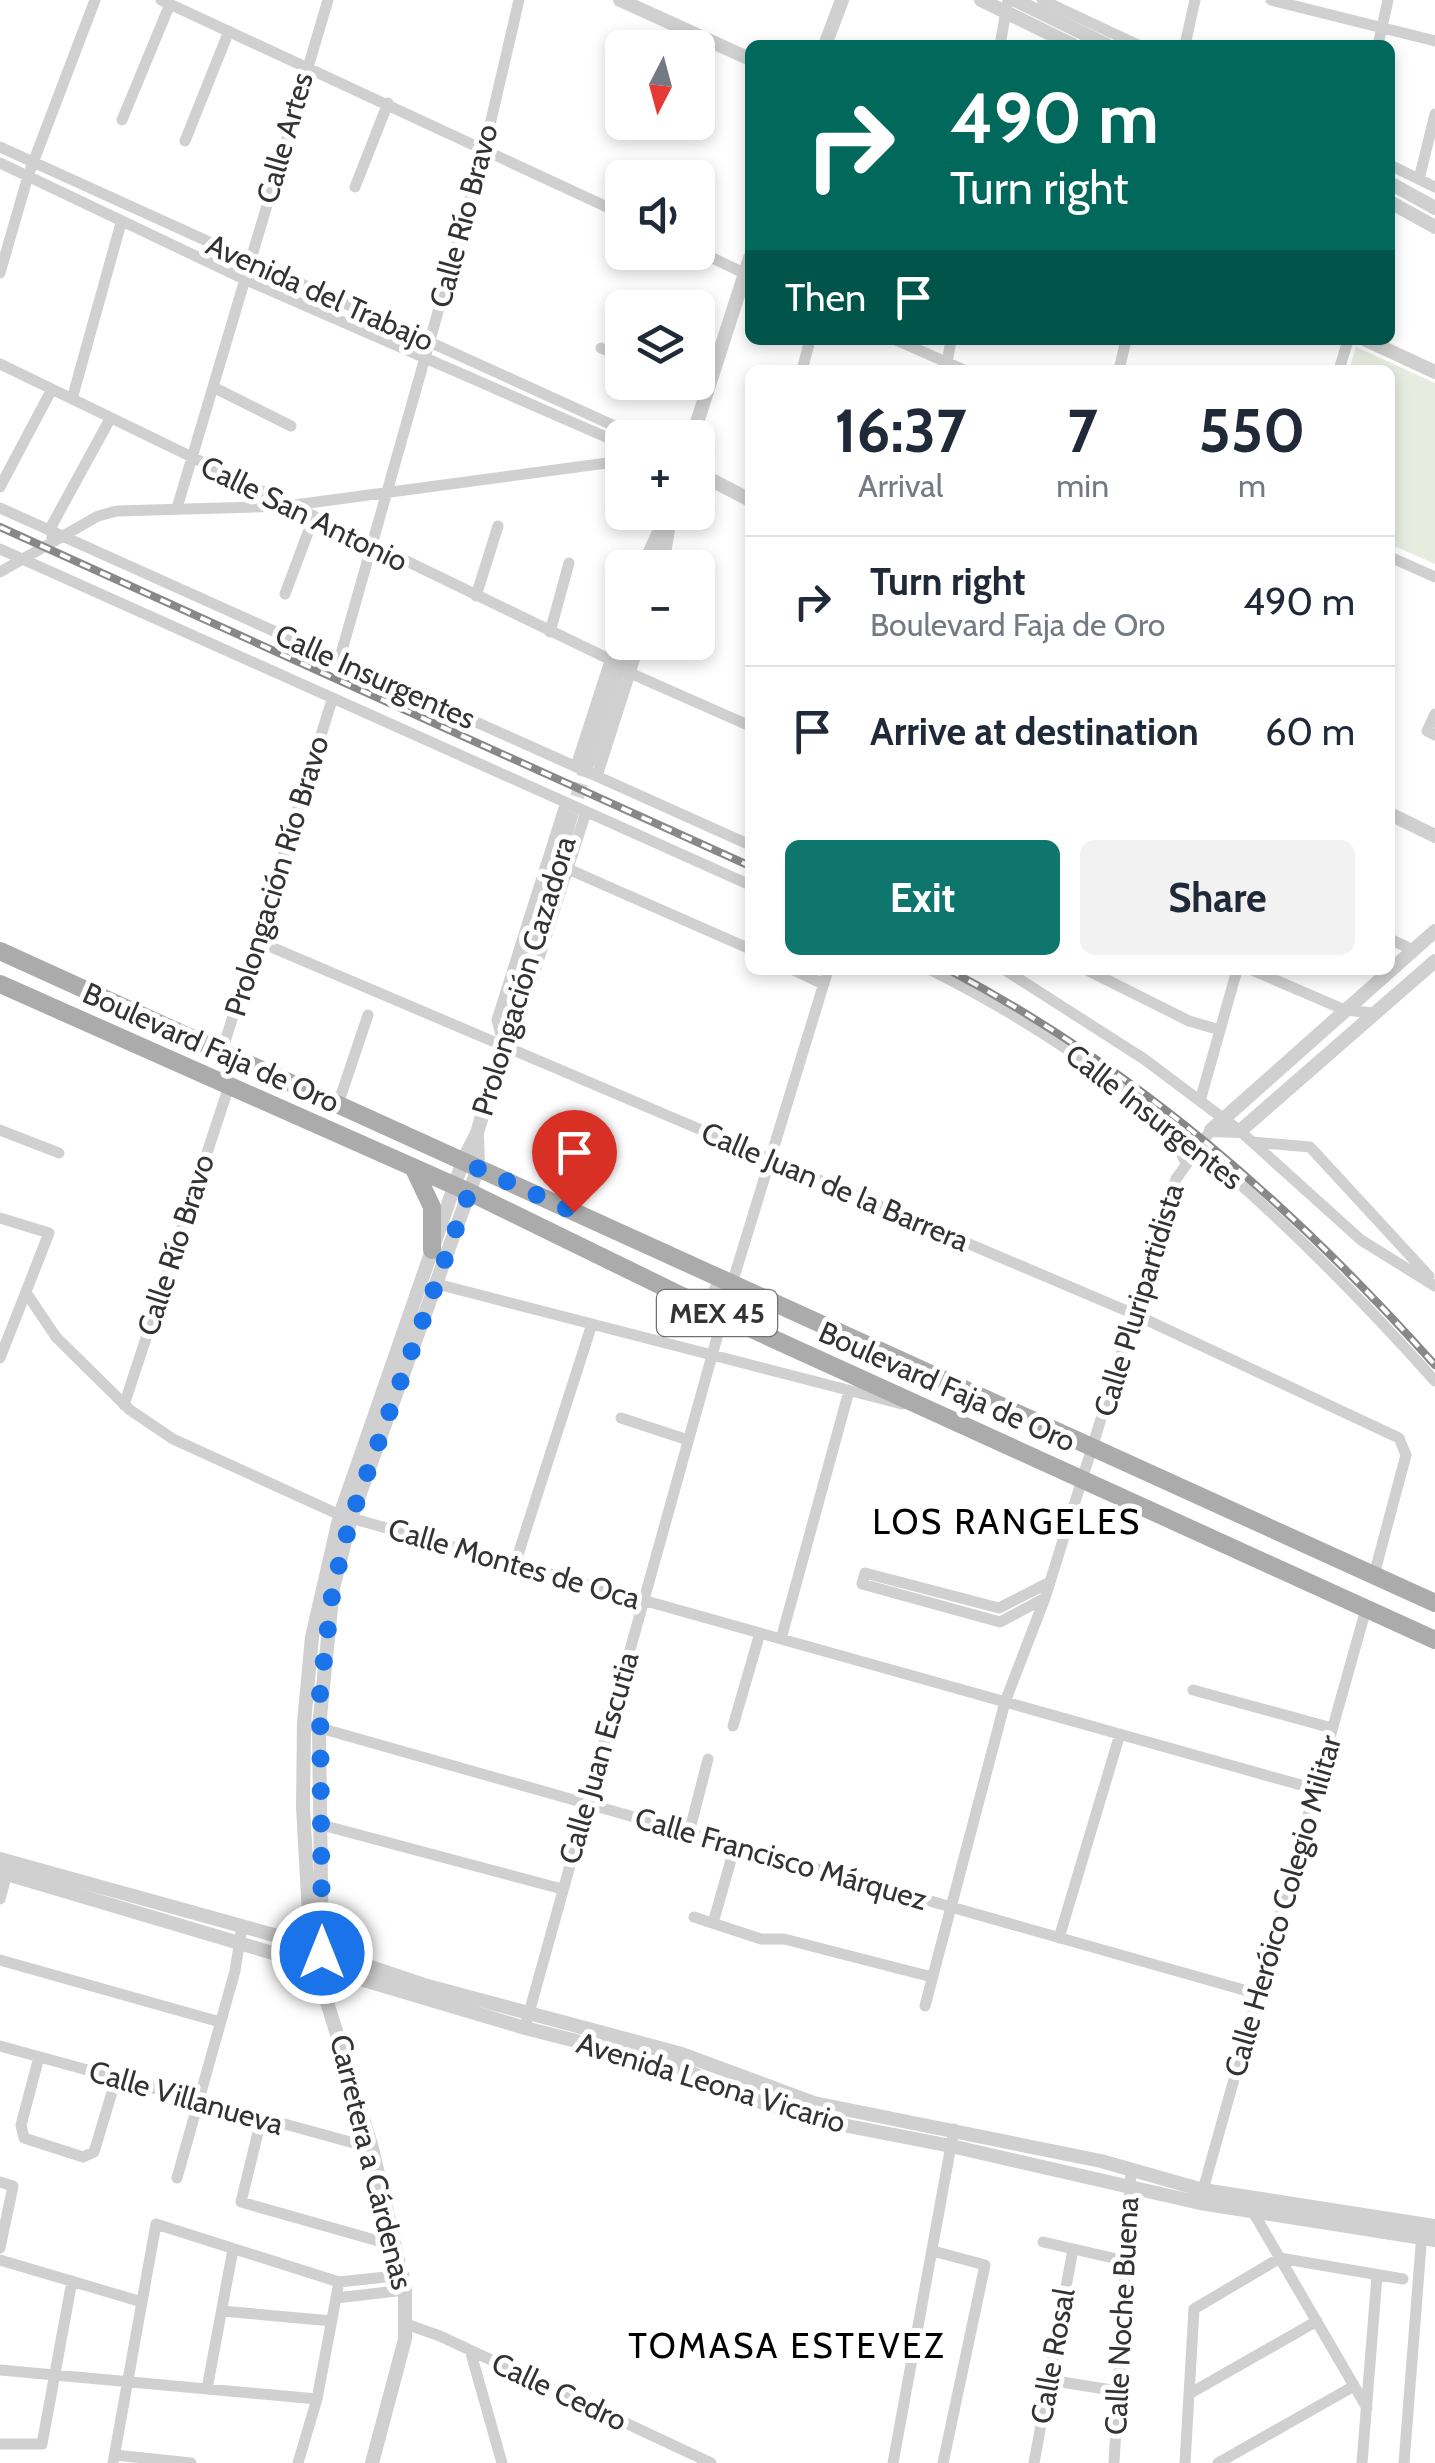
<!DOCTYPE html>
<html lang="en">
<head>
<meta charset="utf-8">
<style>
	:root { --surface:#fff; --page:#f2f2f3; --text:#1f2937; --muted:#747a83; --line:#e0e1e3; --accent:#0f766e }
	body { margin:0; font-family:Cabin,sans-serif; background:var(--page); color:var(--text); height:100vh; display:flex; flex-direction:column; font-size:38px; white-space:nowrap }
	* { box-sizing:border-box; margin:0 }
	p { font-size:32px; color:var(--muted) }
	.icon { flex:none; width:55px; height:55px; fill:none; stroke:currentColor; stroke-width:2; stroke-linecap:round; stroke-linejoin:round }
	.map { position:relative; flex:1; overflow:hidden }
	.sheet { position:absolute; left:745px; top:365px; width:650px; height:610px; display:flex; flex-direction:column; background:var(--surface); border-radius:15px; box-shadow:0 5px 15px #0003 }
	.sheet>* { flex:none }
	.top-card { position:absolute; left:745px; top:40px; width:650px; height:305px; border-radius:15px; box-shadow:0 5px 15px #0003; background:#00695c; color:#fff; overflow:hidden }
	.needle { width:65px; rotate:186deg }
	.controls { position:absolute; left:605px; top:30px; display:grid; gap:20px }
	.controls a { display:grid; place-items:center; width:110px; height:110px; border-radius:15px; background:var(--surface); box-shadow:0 5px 15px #0003; font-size:50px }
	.pin { position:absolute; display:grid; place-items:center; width:85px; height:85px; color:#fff; margin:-102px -42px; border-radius:50% 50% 50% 0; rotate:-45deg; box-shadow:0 0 10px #0007 }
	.pin .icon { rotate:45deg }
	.me { position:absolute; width:110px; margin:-55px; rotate:0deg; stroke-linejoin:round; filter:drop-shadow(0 0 8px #0008) }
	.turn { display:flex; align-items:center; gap:35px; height:210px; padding:0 40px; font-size:45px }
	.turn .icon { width:130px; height:130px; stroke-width:2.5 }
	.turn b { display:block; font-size:70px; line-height:85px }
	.then { display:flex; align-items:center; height:95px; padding:0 40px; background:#0003; gap:20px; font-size:38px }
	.eta { display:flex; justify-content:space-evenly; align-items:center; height:170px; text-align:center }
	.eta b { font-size:60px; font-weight:700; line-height:70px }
	.cta { display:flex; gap:20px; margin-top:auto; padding:20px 40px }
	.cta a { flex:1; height:115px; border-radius:15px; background:var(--accent); color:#fff; font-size:40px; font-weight:700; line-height:115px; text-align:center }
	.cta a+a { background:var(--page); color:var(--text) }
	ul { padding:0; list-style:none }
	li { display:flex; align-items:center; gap:30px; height:130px; padding:0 40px; border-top:2px solid var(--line) }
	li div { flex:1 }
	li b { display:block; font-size:38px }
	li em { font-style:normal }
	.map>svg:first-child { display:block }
	.green { fill:#e6ecdf }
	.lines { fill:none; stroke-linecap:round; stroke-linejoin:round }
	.tertiary-tunnel { stroke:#d6d6d6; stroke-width:14; stroke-dasharray:14 7; stroke-linecap:butt }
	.minor { stroke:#d0d0d0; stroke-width:11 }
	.tertiary { stroke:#d0d0d0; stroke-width:14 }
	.primary { stroke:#ababab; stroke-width:18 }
	.rail-casing { stroke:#888; stroke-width:8 }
	.rail { stroke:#fff; stroke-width:4; stroke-dasharray:11; stroke-linecap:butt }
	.route { stroke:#1a73e8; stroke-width:18; stroke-dasharray:0 32.4 }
	.labels { text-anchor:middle; stroke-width:10; stroke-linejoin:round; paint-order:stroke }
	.shield { fill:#fff; stroke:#707070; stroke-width:2.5 }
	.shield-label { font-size:28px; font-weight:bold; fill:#333 }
	.street-label { font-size:30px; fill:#333; stroke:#fff }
	.quarter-label { font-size:35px; letter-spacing:2.5px; fill:#000; stroke:#fff }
</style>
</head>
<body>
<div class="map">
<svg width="1435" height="2463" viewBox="0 0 1435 2463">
	<rect width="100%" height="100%" fill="#fff"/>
	<path class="green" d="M1356 347 1435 383V564L1390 544V370H1349Z"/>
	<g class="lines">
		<path class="tertiary-tunnel" d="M571 817 588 761"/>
		<path class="minor" d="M161 0 622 214
			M1042 0 1138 45
			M1271 0 1435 41
			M1000 45 1008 0
			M1185 45 1195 0
			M1378 45 1388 0
			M122 120 170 4
			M185 141 229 31
			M0 147 641 438
			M0 163 244 279 622 444
			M1390 165 1435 187
			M1419 179 1435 114
			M355 187 388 103
			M698 251 750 276
			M0 273 28 176 95 0
			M896 340 964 370
			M601 348 622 357
			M947 363 951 340
			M0 364 611 660
			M802 370 810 340
			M1119 370 1126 340
			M1339 370 1348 340
			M679 382 706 394
			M213 387 291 426
			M72 399 121 223
			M0 487 52 389
			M0 508 750 845
			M177 508 328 0
			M52 540V525L110 419
			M0 549 750 885
			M1390 557 1435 577
			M641 568 661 524
			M663 568 670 527
			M0 572 98 516 117 511 287 506 622 461
			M285 594 313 519
			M476 596 498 526
			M550 632 569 563
			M339 661 485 146 519 0
			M630 673 750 726
			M1435 714 1427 731 1435 735
			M576 766 622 624
			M597 776 640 642
			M568 869 750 949
			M1390 939 1413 950
			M257 941 1134 1314 1399 1438 1406 1455 1374 1575
			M794 970 823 984
			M931 970C1128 1068 1290 1219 1435 1381
			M1005 970 1144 1059 1240 1131 1361 1240 1435 1286
			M1087 970 1189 1021 1220 1030
			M1252 970 1345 1010 1373 1013
			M504 1039 517 1027 585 815
			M503 1042 497 1020 565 805
			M222 1051 332 700
			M1200 1101 1237 970
			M338 1104 368 1015
			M1168 1126 1185 1161
			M0 1130 59 1153
			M1252 1142 1310 1147 1429 1276
			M0 1218 49 1233 0 1358
			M437 1284 902 1404
			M732 1284 828 970
			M27 1294 56 1337 130 1410 173 1439 340 1515 1315 1789
			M720 1313 711 1297 715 1288 732 1284
			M723 1316 740 1309 742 1293 735 1287
			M124 1405 229 1086
			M621 1418 688 1440
			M515 1564 592 1324
			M1045 1598 1000 1622 862 1584 865 1573 999 1608 1050 1582
			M781 1639 849 1391
			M1193 1690 1332 1728
			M313 1726 1258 1994
			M733 1726 760 1633
			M322 1825 562 1889
			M689 1833 708 1759
			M0 1899 9 1866
			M694 1917 761 1939H784L932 1977
			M713 1923 735 1846
			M1059 1938 1120 1734
			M0 1960 220 2022
			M925 2006 1005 1702 1045 1598 1176 1179 1211 1130
			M527 2020 723 1316
			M0 2046 372 2148
			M39 2057 21 2125 24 2138 83 2157 94 2152 116 2079
			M261 2120 241 2202 396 2246
			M177 2178 235 1971 242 1926
			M0 2182 13 2186 0 2248
			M1201 2197 1366 1609
			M1253 2212 1367 2408
			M1043 2242 1126 2261
			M933 2251 985 2265 943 2463
			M0 2260 142 2302
			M336 2298 405 2290
			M222 2311 332 2321
			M406 2324 440 2336 711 2463
			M470 2350 502 2463
			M0 2370 317 2399
			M1049 2380 1118 2391
			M207 2389 233 2249
			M1189 2394 1317 2321
			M0 2444H42L72 2281
			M115 2455 191 2463
			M113 2463 156 2224 339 2282 404 2275
			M298 2463 317 2399 339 2282
			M893 2463 954 2129
			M1034 2463 1073 2249
			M1114 2463 1131 2170
			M1185 2463 1194 2309 1280 2258 1403 2279
			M1218 2463 1354 2386
			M1362 2463 1377 2276
			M1404 2463 1422 2233"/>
		<path class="tertiary" d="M620 0 750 59
			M981 0 1073 45
			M1015 0 1107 45
			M825 45 842 0
			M1390 183 1435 208
			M1390 202 1435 227
			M1366 340 1435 372
			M692 438 750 258
			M698 473 750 500
			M652 568 670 512
			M589 761 627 642
			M1390 814 1435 836
			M1211 1130 1435 931
			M1211 1130 1240 1131 1435 961
			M0 1859 281 1937 424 1985 682 2054 814 2103 1101 2161 1203 2190 1435 2226
			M0 1872 525 2028 679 2067 739 2095 812 2119 951 2146 1200 2203 1435 2240
			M322 1962 319 1727 333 1588 351 1518 478 1168 477 1134
			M372 2463 405 2339V2290L372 2148 311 1950 303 1807 304 1723 312 1637 340 1515 463 1161 477 1133 570 819"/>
		<path class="primary" d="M0 951 1435 1603
			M0 984 469 1192 723 1316 1435 1640
			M414 1169 432 1207V1250"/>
		<defs>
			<path id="rail" d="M0 527 750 866
				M949 970C1137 1069 1294 1207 1435 1365"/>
		</defs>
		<use href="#rail" class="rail-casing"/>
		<use href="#rail" class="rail"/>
	</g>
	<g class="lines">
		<path class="route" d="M322 1953 320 1692 333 1588 351 1518 478 1168 574 1212"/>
	</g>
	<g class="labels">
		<rect class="shield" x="657" y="1290" width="120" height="46" rx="8"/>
		<g class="shield-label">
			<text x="717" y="1323">MEX 45</text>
		</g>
		<g class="street-label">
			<text transform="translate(285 138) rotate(-74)" y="10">Calle Artes</text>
			<text transform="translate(464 216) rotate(-75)" y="10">Calle Río Bravo</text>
			<text transform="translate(320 293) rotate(24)" y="10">Avenida del Trabajo</text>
			<text transform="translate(304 514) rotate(26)" y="10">Calle San Antonio</text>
			<text transform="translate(375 677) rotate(24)" y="10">Calle Insurgentes</text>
			<text transform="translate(277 876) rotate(-73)" y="10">Prolongación Río Bravo</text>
			<text transform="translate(524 976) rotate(-73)" y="10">Prolongación Cazadora</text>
			<text transform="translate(211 1048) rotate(24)" y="10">Boulevard Faja de Oro</text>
			<text transform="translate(1154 1117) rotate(38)" y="10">Calle Insurgentes</text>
			<text transform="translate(835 1187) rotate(23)" y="10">Calle Juan de la Barrera</text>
			<text transform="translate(176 1245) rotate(-72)" y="10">Calle Río Bravo</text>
			<text transform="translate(1139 1300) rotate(-73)" y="10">Calle Pluripartidista</text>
			<text transform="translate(947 1387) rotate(24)" y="10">Boulevard Faja de Oro</text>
			<text transform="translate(514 1564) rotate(16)" y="10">Calle Montes de Oca</text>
			<text transform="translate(599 1758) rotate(-74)" y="10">Calle Juan Escutia</text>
			<text transform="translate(781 1859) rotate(16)" y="10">Calle Francisco Márquez</text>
			<text transform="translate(1283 1906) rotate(-74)" y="10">Calle Heróico Colegio Militar</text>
			<text transform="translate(711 2083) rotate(17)" y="10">Avenida Leona Vicario</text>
			<text transform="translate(186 2098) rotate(16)" y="10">Calle Villanueva</text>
			<text transform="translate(371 2162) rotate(76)" y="10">Carretera a Cárdenas</text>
			<text transform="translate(1122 2316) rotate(-87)" y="10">Calle Noche Buena</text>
			<text transform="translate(1053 2356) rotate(-80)" y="10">Calle Rosal</text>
			<text transform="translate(559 2392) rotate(25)" y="10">Calle Cedro</text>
		</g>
		<g class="quarter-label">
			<text x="1007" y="1534">LOS RANGELES</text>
			<text x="787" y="2358">TOMASA ESTEVEZ</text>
		</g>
	</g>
</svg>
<div class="controls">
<a><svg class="needle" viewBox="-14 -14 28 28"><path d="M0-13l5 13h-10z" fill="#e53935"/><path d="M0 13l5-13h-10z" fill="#747a83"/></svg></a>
<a><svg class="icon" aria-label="sound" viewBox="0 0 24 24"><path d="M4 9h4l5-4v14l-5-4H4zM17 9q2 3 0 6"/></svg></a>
<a><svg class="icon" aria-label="layers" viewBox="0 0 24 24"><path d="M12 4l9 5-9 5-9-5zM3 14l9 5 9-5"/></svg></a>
<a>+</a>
<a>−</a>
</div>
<div class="pin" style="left:574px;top:1212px;background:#d93025"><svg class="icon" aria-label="arrive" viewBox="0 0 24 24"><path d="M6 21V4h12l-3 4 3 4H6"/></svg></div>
<svg class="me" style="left:322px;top:1953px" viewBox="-20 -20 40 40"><circle r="17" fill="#1a73e8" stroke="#fff" stroke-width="3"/><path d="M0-11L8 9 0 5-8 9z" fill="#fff"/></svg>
<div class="top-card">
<div class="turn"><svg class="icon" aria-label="right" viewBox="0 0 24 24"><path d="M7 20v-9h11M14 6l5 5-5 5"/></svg><div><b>490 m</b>Turn right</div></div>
<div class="then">Then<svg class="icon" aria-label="arrive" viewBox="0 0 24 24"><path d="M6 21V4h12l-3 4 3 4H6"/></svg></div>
</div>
<section class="sheet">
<div class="eta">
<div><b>16:37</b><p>Arrival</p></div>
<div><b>7</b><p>min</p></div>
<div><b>550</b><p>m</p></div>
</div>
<ul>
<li><svg class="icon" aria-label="right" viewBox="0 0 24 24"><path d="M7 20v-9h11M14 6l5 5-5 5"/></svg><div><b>Turn right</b><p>Boulevard Faja de Oro</p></div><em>490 m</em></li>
<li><svg class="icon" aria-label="arrive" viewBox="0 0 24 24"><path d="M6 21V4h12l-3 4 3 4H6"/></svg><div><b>Arrive at destination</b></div><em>60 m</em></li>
</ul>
<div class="cta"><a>Exit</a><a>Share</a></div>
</section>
</div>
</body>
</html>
